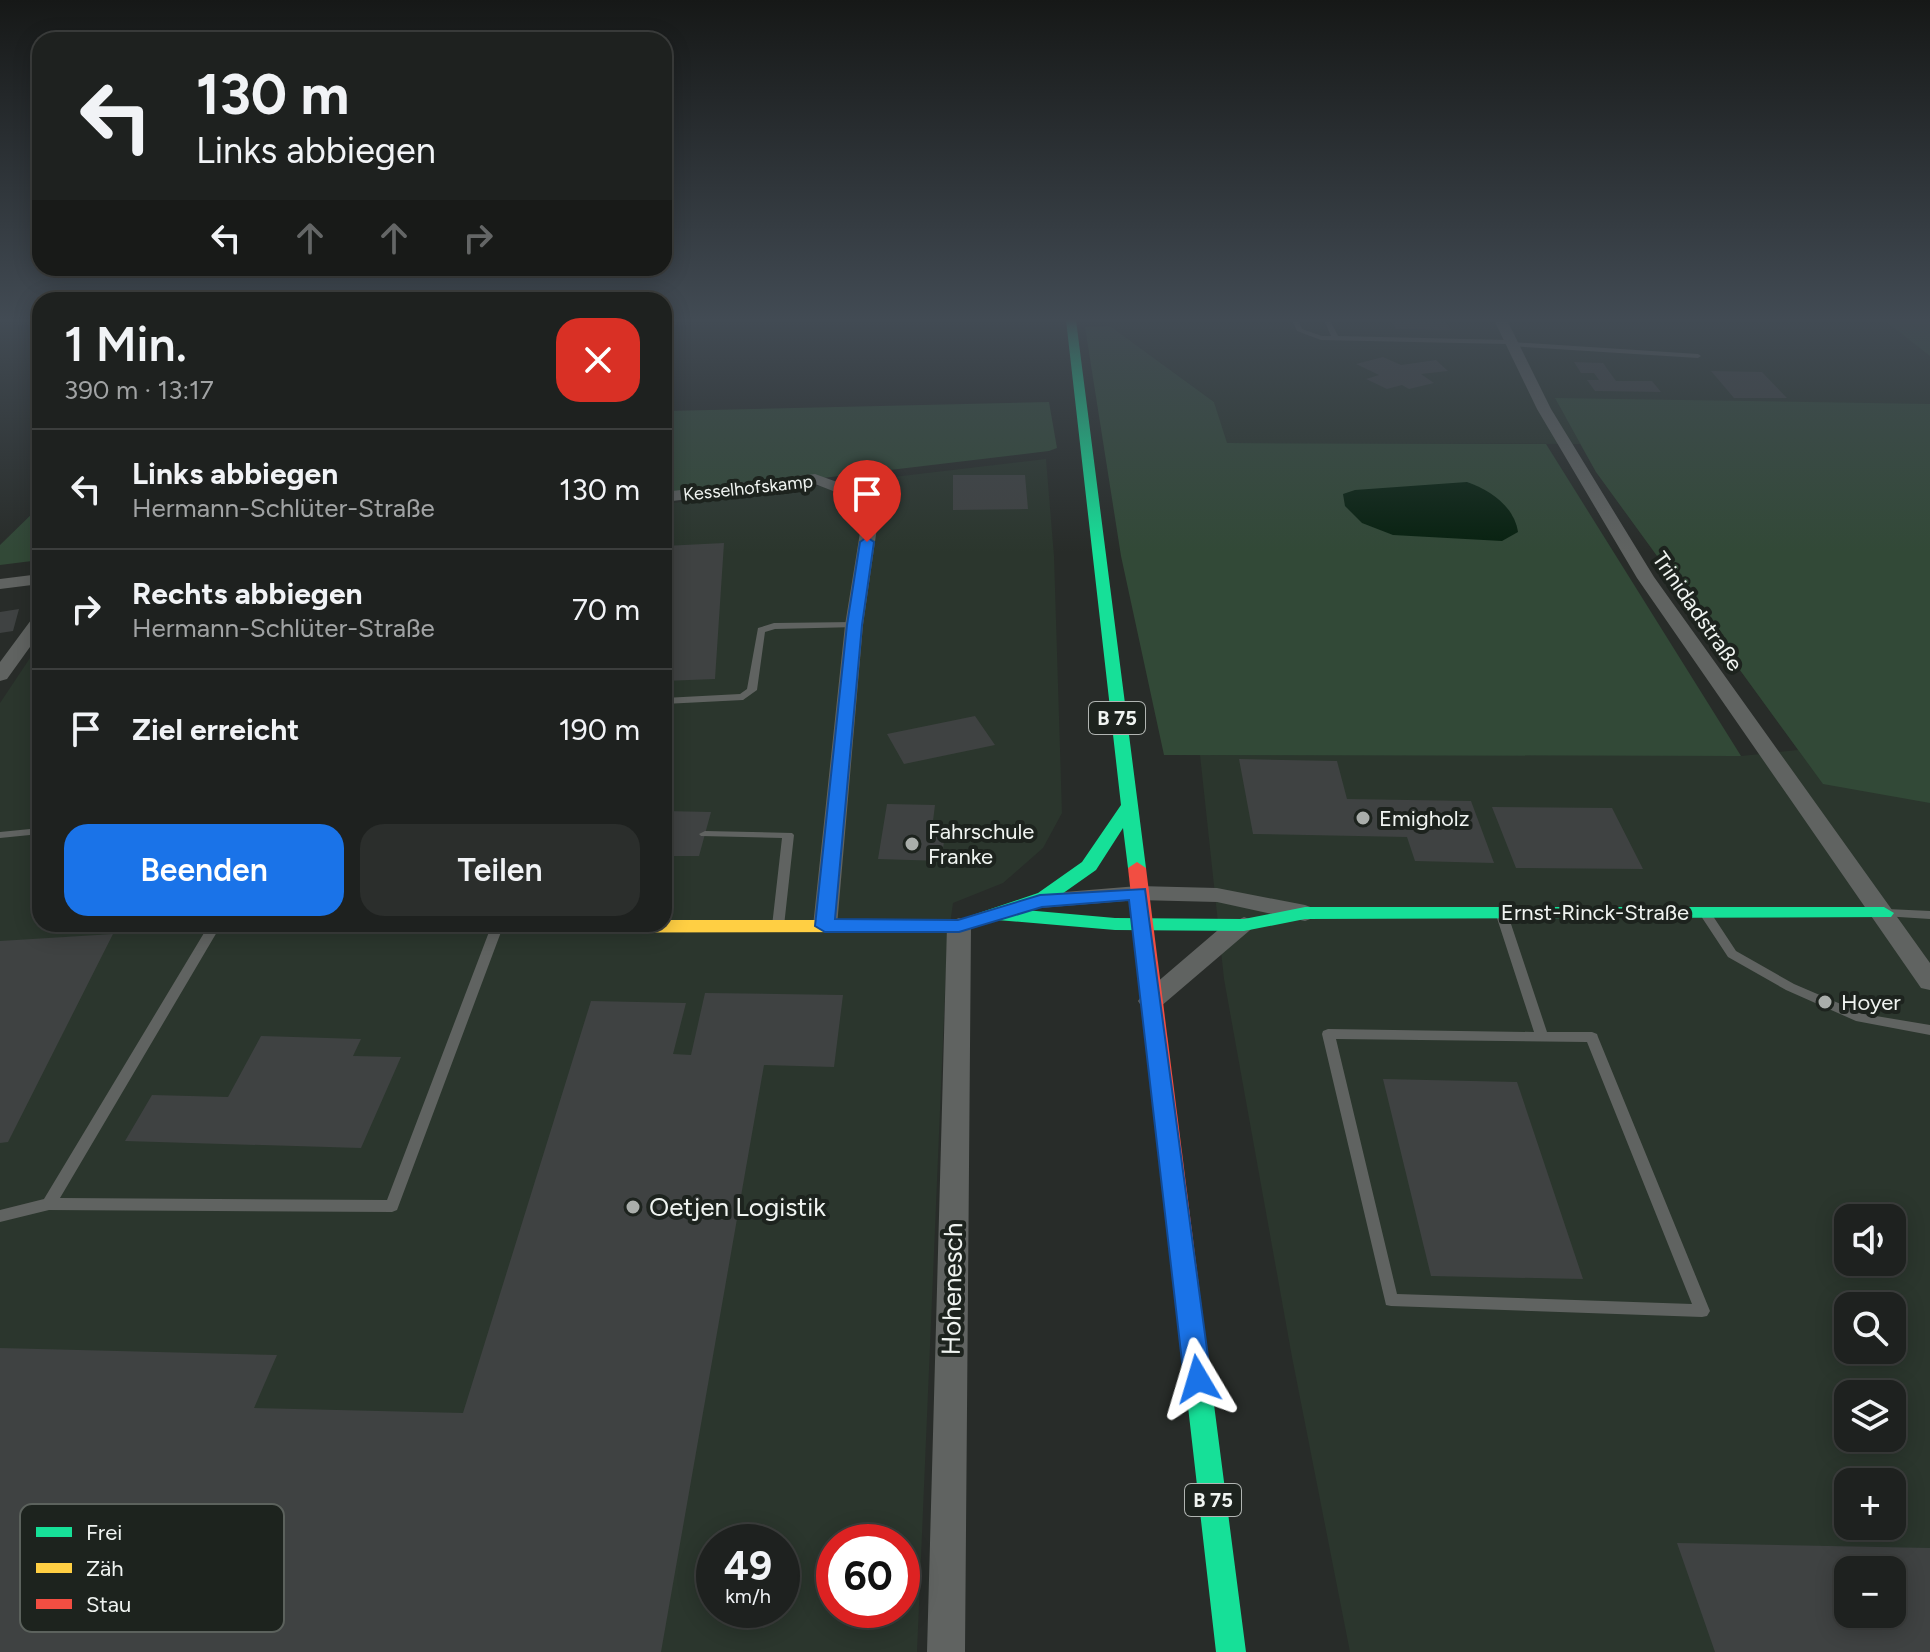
<!DOCTYPE html>
<html lang="de">
<head>
<meta charset="utf-8">
<style>
	:root { --surface:#1e211f; --page:#2b2e2c; --text:#f1f3f6; --muted:#a1a3a4; --line:#3c3e3d; --accent:#1a73e8 }
	body { margin:0; font-family:Figtree,sans-serif; background:var(--page); color:var(--text); height:100vh; display:flex; flex-direction:column; font-size:30px; white-space:nowrap }
	* { box-sizing:border-box; margin:0 }
	p { font-size:26px; color:var(--muted) }
	.icon { flex:none; width:44px; height:44px; fill:none; stroke:currentColor; stroke-width:2; stroke-linecap:round; stroke-linejoin:round }
	.map { position:relative; flex:1; overflow:hidden }
	.sheet { position:absolute; left:32px; top:292px; width:640px; height:640px; display:flex; flex-direction:column; background:var(--surface); border-radius:24px; box-shadow:0 4px 20px #0003,0 0 0 2px var(--line) }
	.sheet>* { flex:none }
	.top-card { position:absolute; left:32px; top:32px; width:640px; height:244px; border-radius:24px; box-shadow:0 4px 20px #0003,0 0 0 2px var(--line); background:#1e211f; color:var(--text); overflow:hidden }
	.controls { position:absolute; left:1834px; top:1204px; display:grid; gap:16px }
	.controls a { display:grid; place-items:center; width:72px; height:72px; border-radius:16px; background:var(--surface); box-shadow:0 4px 20px #0003,0 0 0 2px var(--line); font-size:40px }
	.speed { position:absolute; left:696px; top:1524px; display:flex; gap:16px; font-size:40px; font-weight:700; text-align:center }
	.speed>* { display:grid; place-content:center; width:104px; height:104px; border-radius:50%; background:var(--surface); box-shadow:0 4px 20px #0003,0 0 0 2px var(--line); line-height:1 }
	.speed small { font-size:20px; font-weight:400 }
	.speed .limit { border:12px solid #d22; background:#fff; color:#111 }
	.pin { position:absolute; display:grid; place-items:center; width:68px; height:68px; color:#fff; margin:-82px -34px; border-radius:50% 50% 50% 0; rotate:-45deg; box-shadow:0 0 8px #0007 }
	.pin .icon { rotate:45deg }
	.me { position:absolute; width:88px; margin:-44px; rotate:353deg; stroke-linejoin:round; filter:drop-shadow(0 0 6px #0008) }
	.turn { display:flex; align-items:center; gap:28px; height:168px; padding:0 32px; font-size:36px }
	.turn .icon { width:104px; height:104px; stroke-width:2.5 }
	.turn b { display:block; font-size:56px; line-height:68px }
	.lanes { display:flex; align-items:center; height:76px; padding:0 32px; background:#0003; justify-content:center; gap:40px; direction:ltr }
	.lanes .off { opacity:.35 }
	.round { display:grid; place-items:center; flex:none; width:84px; height:84px; border-radius:24px; background:var(--page) }
	.head { display:flex; align-items:center; justify-content:space-between; height:136px; padding:0 32px }
	h1 { font-size:48px; font-weight:600; line-height:60px }
	.action { display:flex; gap:16px; margin-top:auto; padding:16px 32px }
	.action a { flex:1; height:92px; border-radius:24px; background:var(--accent); color:#fff; font-size:32px; font-weight:600; line-height:92px; text-align:center }
	.action a+a { background:var(--page); color:var(--text) }
	ul { padding:0; list-style:none }
	li { display:flex; align-items:center; gap:24px; height:120px; padding:0 32px; border-top:2px solid var(--line) }
	li div { flex:1 }
	li b { display:block; font-size:30px }
	li em { font-style:normal }
	.map>svg:first-child { display:block }
	.built { fill:#2b362d; fill-rule:evenodd }
	.green { fill:#324937 }
	.water { fill:#07210f }
	.building { fill:#3f4242; fill-rule:evenodd }
	.lines { fill:none; stroke-linecap:round; stroke-linejoin:round }
	.lane { fill:#606361; fill-rule:evenodd }
	.street { fill:#606361; fill-rule:evenodd }
	.fast { fill:#16e098; fill-rule:evenodd }
	.slow { fill:#ffcf43; fill-rule:evenodd }
	.jam { fill:#f24e42; fill-rule:evenodd }
	.route { fill:#1a73e8; stroke:#114b97; stroke-width:2 }
	.poi-dot { fill:#aaaeab; stroke:#1d231e; stroke-width:3 }
	.labels { text-anchor:middle; stroke-width:8; stroke-linejoin:round; paint-order:stroke }
	.far-street-label { font-size:18px; fill:#f0f4f1; stroke:#1d231e }
	.shield { fill:#1d231e; stroke:#b1b5b2; stroke-width:2 }
	.shield-label { font-size:20px; font-weight:bold; fill:#f0f4f1 }
	.street-label { font-size:22px; fill:#f0f4f1; stroke:#1d231e }
	.poi-label { font-size:22px; fill:#f0f4f1; stroke:#1d231e; text-anchor:start }
	.near-poi-label { font-size:26px; fill:#f0f4f1; stroke:#1d231e; text-anchor:start }
	.near-street-label { font-size:26px; fill:#f0f4f1; stroke:#1d231e }
	.key { fill:#1d231e; stroke:#5c625d; stroke-width:2 }
	.key-label { font-size:22px; fill:#f0f4f1 }
</style>
</head>
<body>
<div class="map">
<svg width="1930" height="1652" viewBox="0 0 1930 1652">
	<rect width="100%" height="100%" fill="#282c29"/>
	<path class="built" d="M1930 320V1652H1350L1292 1357 1224 979 1200 755 1741 756 1798 750 1596 472 1580 444 1226 443 1214 402 1110 326V321ZM1848 1218H1892V1262H1848ZM1848 1306H1892V1350H1848ZM1848 1394H1892V1438H1848ZM1848 1482H1892V1526H1848ZM1848 1570H1892V1614H1848Z
		M1046 459 1054 556 1062 813 1043 848 1003 883 953 903 947 946 917 1652H0V703L40 643V924H664V504ZM714 1542H782V1610H714ZM834 1542H902V1610H834Z"/>
	<path class="green" d="M1884 320H1930V356Z
		M1110 326 1214 402 1227 443 1546 444 1741 756 1164 755 1121 556 1085 327Z
		M1555 398 1930 404V803L1823 784 1596 472Z
		M1049 402 1057 448 1049 451 664 497V411Z
		M40 506V560L0 565V545Z"/>
	<path class="water" d="M1467 482C1490 490 1514 506 1518 532L1502 541 1393 535 1362 523 1345 506 1343 494 1355 490Z"/>
	<path class="building" d="M1391 320H1445L1451 330 1396 329Z
		M1383 357 1401 365 1436 360 1448 371 1421 374 1434 383 1409 389 1402 385 1387 389 1366 379 1379 375 1356 364Z
		M1574 362 1603 363 1616 381H1652L1661 392 1595 391 1587 380H1599L1594 373H1581Z
		M1711 371 1762 372 1787 398H1734Z
		M953 475H1025L1028 509 953 510Z
		M724 543 715 679 664 681V546Z
		M19 609 13 631 0 633V612Z
		M975 716 995 745 904 764 887 734Z
		M1239 759 1337 761 1347 799 1471 801 1494 863 1415 861 1407 837 1253 834Z
		M887 804 935 805 932 829H945L942 861 878 859Z
		M1492 807 1612 808 1643 869 1516 868Z
		M664 811 711 812 699 856H664Z
		M113 934 8 1142 0 1143V941Z
		M705 993 843 995 834 1067 764 1065 661 1652H0V1348L277 1355 254 1408 463 1413 591 1001 686 1003 673 1054 691 1055Z
		M261 1036 361 1039 353 1056 401 1057 361 1148 125 1141 152 1095 228 1097Z
		M1383 1079 1517 1082 1583 1279 1431 1276Z
		M1677 1543 1930 1548V1652H1715ZM1848 1570H1892V1614H1848Z"/>
	<g class="lines">
		<path class="lane" d="M1292 320H1298L1302 329 1322 336H1331L1324 320H1330L1338 336 1509 340 1512 342 1698 354 1701 356 1698 358 1510 346 1507 344 1321 340 1297 331Z
			M854 622 857 623V627L775 629 765 632 757 690 743 700 664 704V698L740 694 747 689 758 628 774 623Z
			M40 828V834L0 838V832Z
			M705 831 792 833 794 835 784 926 782 929 778 930 772 926 782 838 701 836 699 834Z
			M1501 908 1507 912 1547 1032H1592L1597 1034 1598 1037 1710 1311 1707 1316 1702 1317 1391 1306 1386 1305 1322 1034 1323 1031 1328 1029 1534 1032 1495 912ZM1336 1039 1587 1042 1692 1304 1397 1294Z
			M1705 909 1709 910 1736 951 1794 984 1864 1014 1930 1025V1035L1856 1021 1786 990 1728 957 1699 913Z
			M1887 909 1930 911V919L1883 916 1881 913Z
			M213 924H326L329 927 323 931 217 932 60 1198 387 1200 492 924H504L397 1210 392 1212 49 1210 0 1222V1210L44 1199 207 928Z"/>
		<path class="street" d="M1494 320H1507L1551 409 1654 577 1930 963V990L1921 988 1637 578 1537 409Z
			M815 474 862 491 879 514 863 625 837 926 833 931H817L813 926 845 625 863 514 851 498 815 484 664 502V492Z
			M40 574V584L0 589V579Z
			M40 615V633L7 679 0 681V662L34 616Z
			M1138 886 1217 888 1305 905 1313 908 1317 913 1313 918 1305 921 1217 902 1138 900 1040 908 1032 906 1028 901 1032 896 1040 894Z
			M1244 917 1252 920 1256 925 1160 1007 1151 1010 1142 1007 1138 1001 1142 995 1218 930Z
			M959 918 967 921 971 926 965 1652H927L947 926 951 921Z"/>
		<path class="fast" d="M1066 320H1076L1146 868 1137 874 1128 868 1123 828 1096 870 1052 901 1025 910 1115 918 1244 919 1305 907H1884L1894 913 1891 917 1305 919 1244 931 1115 930 997 920 959 932 873 930 870 926 880 920H958L1038 893 1082 862 1121 805Z
			M1199 1377 1208 1381 1212 1389 1246 1652H1216L1186 1389 1190 1381Z"/>
		<path class="slow" d="M664 920H880L890 926 880 932 325 933 315 927 317 924H664Z"/>
		<path class="jam" d="M1137 862 1146 868 1212 1389 1208 1397 1199 1401 1190 1397 1186 1389 1128 868Z"/>
	</g>
	<linearGradient id="sky" x2="0" y2="1"><stop stop-color="#161817"/><stop offset="0.58" stop-color="#424b54"/><stop offset="1" stop-color="#424b54" stop-opacity="0"/></linearGradient>
	<rect width="1930" height="552" fill="url(#sky)"/>
	<path class="route" d="M867 537 874 542 862 625 835 919 958 920 1040 895 1145 889 1211 1379 1207 1387 1198 1390 1188 1387 1184 1379 1129 900 1042 907 959 932H825L815 926 847 625 860 542Z"/>
	<g class="poi-dot">
		<circle cx="1363" cy="818" r="8"/>
		<circle cx="912" cy="844" r="8"/>
		<circle cx="1825" cy="1002" r="8"/>
		<circle cx="633" cy="1207" r="8"/>
	</g>
	<g class="labels">
		<g class="far-street-label">
			<text transform="translate(748 488) rotate(-6)" y="6">Kesselhofskamp</text>
		</g>
		<g class="shield">
			<rect x="1089" y="702" width="56" height="32" rx="6"/>
			<rect x="1185" y="1484" width="56" height="32" rx="6"/>
		</g>
		<g class="shield-label">
			<text x="1117" y="725">B 75</text>
			<text x="1213" y="1507">B 75</text>
		</g>
		<g class="street-label">
			<text transform="translate(1698 611) rotate(55)" y="8">Trinidadstraße</text>
			<text x="1595" y="920">Ernst-Rinck-Straße</text>
		</g>
		<g class="poi-label">
			<text x="1379" y="826">Emigholz</text>
			<text x="928" y="839">Fahrschule<tspan x="928" dy="25">Franke</tspan></text>
			<text x="1841" y="1010">Hoyer</text>
		</g>
		<g class="near-poi-label">
			<text x="649" y="1216">Oetjen Logistik</text>
		</g>
		<g class="near-street-label">
			<text transform="translate(952 1289) rotate(-89)" y="9">Hohenesch</text>
		</g>
	</g>
	<rect x="20" y="1504" width="264" height="128" rx="12" class="key"/>
	<rect x="36" y="1527" width="36" height="10" fill="#16e098"/>
	<rect x="36" y="1563" width="36" height="10" fill="#ffcf43"/>
	<rect x="36" y="1599" width="36" height="10" fill="#f24e42"/>
	<g class="key-label">
		<text x="86" y="1540">Frei</text>
		<text x="86" y="1576">Zäh</text>
		<text x="86" y="1612">Stau</text>
	</g>
</svg>
<div class="controls">
<a><svg class="icon" aria-label="sound" viewBox="0 0 24 24"><path d="M4 9h4l5-4v14l-5-4H4zM17 9q2 3 0 6"/></svg></a>
<a><svg class="icon" aria-label="search" viewBox="0 0 24 24"><circle cx="10" cy="10" r="6"/><path d="M15 15l6 6"/></svg></a>
<a><svg class="icon" aria-label="layers" viewBox="0 0 24 24"><path d="M12 4l9 5-9 5-9-5zM3 14l9 5 9-5"/></svg></a>
<a>+</a>
<a>−</a>
</div>
<div class="speed"><div>49<small>km/h</small></div><div class="limit">60</div></div>
<div class="pin" style="left:867px;top:542px;background:#d93025"><svg class="icon" aria-label="arrive" viewBox="0 0 24 24"><path d="M6 21V4h12l-3 4 3 4H6"/></svg></div>
<svg class="me" style="left:1198px;top:1379px" viewBox="-20 -20 40 40"><path d="M0-17L14 15 0 8-14 15z" fill="#1a73e8" stroke="#fff" stroke-width="4"/></svg>
<div class="top-card">
<div class="turn"><svg class="icon" aria-label="left" viewBox="0 0 24 24"><path d="M17 20v-9H6M10 6l-5 5 5 5"/></svg><div><b>130 m</b>Links abbiegen</div></div>
<div class="lanes"><svg class="icon" aria-label="left" viewBox="0 0 24 24"><path d="M17 20v-9H6M10 6l-5 5 5 5"/></svg><svg class="icon off" aria-label="ahead" viewBox="0 0 24 24"><path d="M12 20V5M6 11l6-6 6 6"/></svg><svg class="icon off" aria-label="ahead" viewBox="0 0 24 24"><path d="M12 20V5M6 11l6-6 6 6"/></svg><svg class="icon off" aria-label="right" viewBox="0 0 24 24"><path d="M7 20v-9h11M14 6l5 5-5 5"/></svg></div>
</div>
<section class="sheet">
<div class="head"><div><h1>1 Min.</h1><p>390 m · 13:17</p></div><a class="round" style="background:#d93025;color:#fff"><svg class="icon" aria-label="close" viewBox="0 0 24 24"><path d="M6 6l12 12M18 6L6 18"/></svg></a></div>
<ul>
<li><svg class="icon" aria-label="left" viewBox="0 0 24 24"><path d="M17 20v-9H6M10 6l-5 5 5 5"/></svg><div><b>Links abbiegen</b><p>Hermann-Schlüter-Straße</p></div><em>130 m</em></li>
<li><svg class="icon" aria-label="right" viewBox="0 0 24 24"><path d="M7 20v-9h11M14 6l5 5-5 5"/></svg><div><b>Rechts abbiegen</b><p>Hermann-Schlüter-Straße</p></div><em>70 m</em></li>
<li><svg class="icon" aria-label="arrive" viewBox="0 0 24 24"><path d="M6 21V4h12l-3 4 3 4H6"/></svg><div><b>Ziel erreicht</b></div><em>190 m</em></li>
</ul>
<div class="action"><a>Beenden</a><a>Teilen</a></div>
</section>
</div>
</body>
</html>
